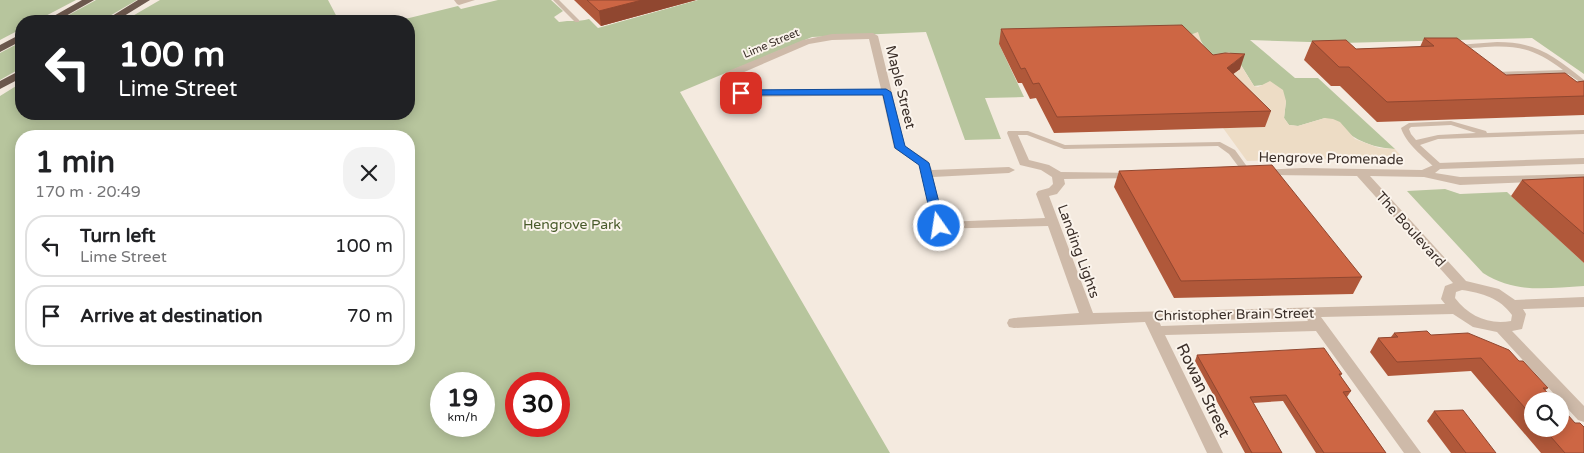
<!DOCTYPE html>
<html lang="en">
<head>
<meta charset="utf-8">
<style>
	:root { --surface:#fff; --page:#f2f2f2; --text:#202124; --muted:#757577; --line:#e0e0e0 }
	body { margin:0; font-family:"Varela Round",sans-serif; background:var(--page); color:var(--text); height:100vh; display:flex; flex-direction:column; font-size:19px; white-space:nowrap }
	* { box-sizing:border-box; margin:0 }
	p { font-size:16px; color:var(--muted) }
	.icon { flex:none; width:28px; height:28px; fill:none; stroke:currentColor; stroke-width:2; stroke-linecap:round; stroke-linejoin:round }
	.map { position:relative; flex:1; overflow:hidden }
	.details { position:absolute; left:15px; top:130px; width:400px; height:235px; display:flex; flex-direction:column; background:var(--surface); border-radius:20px; box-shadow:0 2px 12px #0003 }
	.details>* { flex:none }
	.hud { position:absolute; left:15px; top:15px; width:400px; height:105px; border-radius:20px; box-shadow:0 2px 12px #0003; background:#202124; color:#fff; overflow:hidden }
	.buttons { position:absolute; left:1524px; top:392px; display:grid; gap:10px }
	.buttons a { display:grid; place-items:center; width:45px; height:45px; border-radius:50%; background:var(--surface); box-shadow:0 2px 12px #0003; font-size:25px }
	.speed { position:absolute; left:430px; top:372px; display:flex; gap:10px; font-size:25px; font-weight:700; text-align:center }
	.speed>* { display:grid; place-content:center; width:65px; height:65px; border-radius:50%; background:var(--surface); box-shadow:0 2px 12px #0003; line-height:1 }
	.speed small { font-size:12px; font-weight:400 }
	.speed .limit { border:8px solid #d22; background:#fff; color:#111 }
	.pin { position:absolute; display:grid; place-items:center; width:42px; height:42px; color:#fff; margin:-21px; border-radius:10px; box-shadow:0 2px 8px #0006 }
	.me { position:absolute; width:55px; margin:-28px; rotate:347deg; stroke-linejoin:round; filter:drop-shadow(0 0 4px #0008) }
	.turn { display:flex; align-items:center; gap:18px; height:105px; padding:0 20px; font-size:22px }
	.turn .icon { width:65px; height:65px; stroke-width:2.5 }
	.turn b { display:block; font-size:35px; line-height:42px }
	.round { display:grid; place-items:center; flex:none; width:52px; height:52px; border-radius:20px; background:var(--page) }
	.headline { display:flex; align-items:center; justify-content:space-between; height:85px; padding:0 20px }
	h1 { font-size:30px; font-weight:800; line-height:38px }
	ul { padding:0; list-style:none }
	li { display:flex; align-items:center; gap:15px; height:62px; margin:0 10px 8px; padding:0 10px; border:2px solid var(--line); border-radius:20px }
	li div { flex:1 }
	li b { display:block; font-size:19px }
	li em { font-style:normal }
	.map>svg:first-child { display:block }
	.green { fill:#b7c59d; fill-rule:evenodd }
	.plaza { fill:#eddcc5 }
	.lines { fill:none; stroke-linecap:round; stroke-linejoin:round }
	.service { fill:#cebaa9; fill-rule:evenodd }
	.minor { fill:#cebaa9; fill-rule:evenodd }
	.trunk { fill:#6c584d; fill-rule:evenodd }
	.wall { fill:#b0583a }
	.shaded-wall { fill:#904730 }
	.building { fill:#cd6644; stroke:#904730 }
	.route { fill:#1a73e8; stroke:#114b97 }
	.labels { text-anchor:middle; stroke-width:4; stroke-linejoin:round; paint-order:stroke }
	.far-street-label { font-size:11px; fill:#3b2f29; stroke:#fbf4ec }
	.street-label { font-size:14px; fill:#3b2f29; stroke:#fbf4ec }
	.park-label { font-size:14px; fill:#495b2b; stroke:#fbf4ec }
	.near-street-label { font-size:16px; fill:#3b2f29; stroke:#fbf4ec }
</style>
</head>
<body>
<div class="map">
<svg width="1584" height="453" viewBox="0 0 1584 453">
	<rect width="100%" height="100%" fill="#f4eadf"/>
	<path class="green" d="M0 0H76L36 21H21V29L0 40Z
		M96 0H137L101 21H58Z
		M160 0H328L339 21H124Z
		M498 0H551L563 11 554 17 559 22C571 20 577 22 589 19L598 28 698 0H1584V74L1532 38 1341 43 1250 40 1295 78H1318L1395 149C1362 147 1352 135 1325 118L1298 126 1289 125 1284 118 1286 101 1262 85 1254 86 1241 65 1220 55 1216 56 1209 54 1199 38 999 44 1024 97 985 98 1001 139 965 140 926 32 812 37 680 92 890 453H0V96L21 83V114H409V21H397L458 6 461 9ZM21 136H409V359H21ZM441 384H484V426H441ZM516 384H559V426H516Z
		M21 42V68L0 80V53Z
		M1445 189 1460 194 1507 192 1584 263V286C1547 288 1516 294 1483 273L1407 191Z"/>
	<path class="plaza" d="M1198 32 1203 47 1209 54 1216 56 1229 52 1235 56 1254 86 1258 87 1270 81 1283 90 1286 101 1284 118 1289 125 1298 126 1325 118 1333 119 1340 122 1355 139 1379 148 1395 149 1402 157 1247 161 1223 128 1264 127 1178 39Z"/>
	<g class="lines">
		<path class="service" d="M454 0H475L459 5 457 4Z
			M553 0H559L579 20V22H575Z
			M1497 42C1537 42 1554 56 1584 80V85L1568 74 1493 75 1492 74 1495 72 1563 70C1524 40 1503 46 1457 49L1454 47 1457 45Z
			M1451 121 1486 131 1487 133 1584 130V134L1438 139 1420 145 1441 164 1442 166 1441 168H1435C1423 156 1406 144 1401 128L1409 123ZM1451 125 1476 133 1438 135 1416 140 1411 134 1409 129 1411 127Z
			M1009 131H1028L1065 145 1220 142 1235 150 1251 172 1250 174H1244L1229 154 1218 146 1064 149 1027 135H1009L1008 133Z"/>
		<path class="minor" d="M873 33 878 36 905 146 928 161 932 170 1009 167 1015 170 1009 173 933 177 944 222 1045 218 1036 194 1038 191 1049 188 1053 184 1052 177 1041 170 1020 165 1007 133 1008 131H1016L1017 133 1029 160 1049 165 1061 172 1139 173 1141 175 1139 177 1135 178 1064 179 1065 184 1057 194 1049 196 1093 313 1445 304 1441 299 1445 286 1453 283 1357 176 1260 175 1256 174 1254 172 1256 170 1304 168 1422 170 1438 163 1584 158V164L1440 169 1435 173 1460 177 1584 174V180L1460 185 1424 177 1370 176 1466 281 1499 289 1515 300 1584 297V307L1523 309 1526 314 1522 329 1512 331 1584 406V422L1578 420 1497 332 1473 327 1453 314 1321 317 1421 453H1404L1316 331 1165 335 1223 453H1207L1145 322 1014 328 1009 327 1007 323 1009 319 1014 318 1079 313 1048 226 935 229 919 165 894 148 882 95 753 97 737 95 723 83 726 72 803 40 832 34ZM869 39 881 89 753 91 744 90 733 82 735 76 809 44 832 40ZM1462 290C1482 293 1500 298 1512 315L1511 321C1488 325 1469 316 1455 298L1456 292ZM1306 318 1308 321 1161 326 1159 321Z"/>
		<path class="trunk" d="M82 0H94L57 21H45Z
			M138 0H150L116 21H104Z
			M21 34V41L0 52V45Z
			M21 70V78L0 89V81Z"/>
	</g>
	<path class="wall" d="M574 0H696L601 26Z
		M1001 29 1213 55 1240 69 1233 74 1271 111 1265 127 1054 133 1036 98 1030 99 1022 83H1018L999 44Z
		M1424 38 1506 75 1577 82 1584 81V115L1377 122 1340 86H1331L1304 60 1312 41 1356 49 1420 47Z
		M1119 171 1362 277 1353 294 1174 298 1114 187Z
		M1584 177V263L1511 196 1522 180Z
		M1394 333 1431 335 1519 361 1548 388 1532 401V429H1560L1584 453H1541L1471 371 1388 376 1370 352 1378 338 1391 337Z
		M1197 355 1342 374 1340 376 1351 391 1347 397 1386 453H1316L1283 401 1253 403 1282 453H1245L1195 361Z
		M1434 411 1496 453H1451L1427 421Z"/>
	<path class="shaded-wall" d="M642 0H696L601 26 599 11Z
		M1245 54 1240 69 1221 83 1227 68Z"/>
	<path class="building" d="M587 0H642L599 11Z
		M1182 25 1213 55 1225 53 1245 54 1227 68 1271 111 1057 117 1039 83 1033 84 1025 68 1021 69 1001 29Z
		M1424 38H1457L1506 75 1565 73 1577 82 1584 81V96L1387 102 1349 67H1339L1312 41 1346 40 1356 49 1434 46Z
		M1272 165 1362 277 1181 281 1119 171Z
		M1584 177V234L1522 180Z
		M1427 331 1431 335 1468 333 1509 350 1519 361H1523L1548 388H1543L1555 401H1532V416L1481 358 1397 362 1378 338 1398 337 1394 333Z
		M1324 348 1342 374H1339L1351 391 1343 392 1386 453H1324L1286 395 1250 397 1282 453H1252L1197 355Z
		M1560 406 1575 423H1580L1584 427V453H1565L1544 429H1560Z
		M1463 410 1496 453H1466L1434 411Z"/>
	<path class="route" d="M886 89 891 92 905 146 929 163 945 226 943 228H935L933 226 919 165 895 148 883 95H741L736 93 741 90Z"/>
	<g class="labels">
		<g class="far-street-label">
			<text transform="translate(771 43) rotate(-23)" y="4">Lime Street</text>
		</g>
		<g class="street-label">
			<text transform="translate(901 87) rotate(76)" y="5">Maple Street</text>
			<text transform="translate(1331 158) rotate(1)" y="5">Hengrove Promenade</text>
			<text transform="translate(1411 229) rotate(48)" y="5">The Boulevard</text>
			<text transform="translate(1079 251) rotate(70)" y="5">Landing Lights</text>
			<text transform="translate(1234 314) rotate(-1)" y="5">Christopher Brain Street</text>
		</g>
		<g class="park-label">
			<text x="572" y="229">Hengrove Park</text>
		</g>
		<g class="near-street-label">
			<text transform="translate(1204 390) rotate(64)" y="6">Rowan Street</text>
		</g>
	</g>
</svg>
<div class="buttons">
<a><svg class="icon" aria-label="search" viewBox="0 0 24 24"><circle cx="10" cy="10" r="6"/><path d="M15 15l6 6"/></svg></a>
</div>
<div class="speed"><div>19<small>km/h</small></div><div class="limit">30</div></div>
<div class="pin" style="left:741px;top:93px;background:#d93025"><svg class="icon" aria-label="arrive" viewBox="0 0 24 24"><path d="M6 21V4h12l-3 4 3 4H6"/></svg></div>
<svg class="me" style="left:939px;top:226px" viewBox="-20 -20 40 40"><circle r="17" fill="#1a73e8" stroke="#fff" stroke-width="3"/><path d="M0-11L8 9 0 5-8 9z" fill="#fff"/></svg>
<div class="hud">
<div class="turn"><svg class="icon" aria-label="left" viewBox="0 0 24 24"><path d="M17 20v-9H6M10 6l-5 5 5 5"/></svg><div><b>100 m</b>Lime Street</div></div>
</div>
<section class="details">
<div class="headline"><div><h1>1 min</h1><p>170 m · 20:49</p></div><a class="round"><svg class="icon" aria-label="close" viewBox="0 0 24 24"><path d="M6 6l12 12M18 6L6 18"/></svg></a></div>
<ul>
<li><svg class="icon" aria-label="left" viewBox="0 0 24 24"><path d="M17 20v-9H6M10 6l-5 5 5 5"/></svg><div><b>Turn left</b><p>Lime Street</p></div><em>100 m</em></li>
<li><svg class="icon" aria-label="arrive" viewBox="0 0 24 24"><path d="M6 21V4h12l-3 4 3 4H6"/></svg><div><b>Arrive at destination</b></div><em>70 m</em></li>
</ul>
</section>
</div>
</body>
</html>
